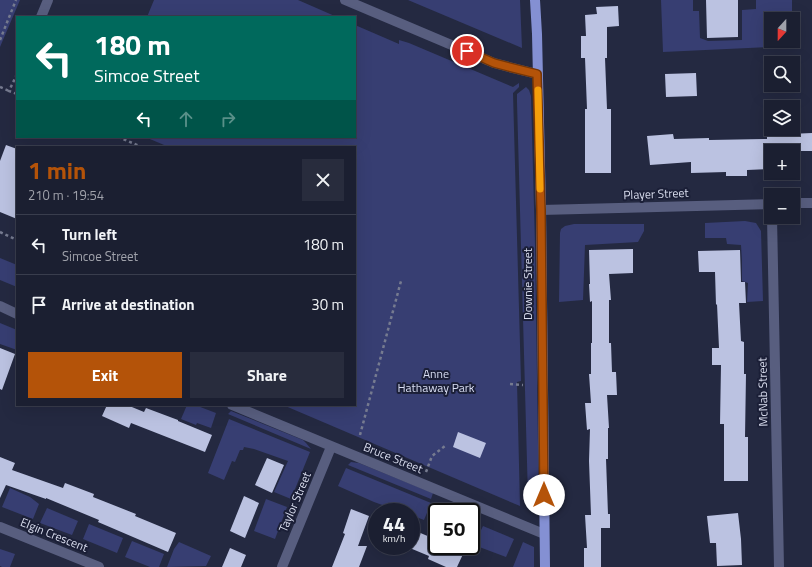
<!DOCTYPE html>
<html lang="en">
<head>
<meta charset="utf-8">
<style>
	:root { --surface:#1b1f31; --page:#282c3d; --text:#f1f3f6; --muted:#a0a2ab; --line:#393d4d; --accent:#b45309 }
	body { margin:0; font-family:"Titillium Web",sans-serif; background:var(--page); color:var(--text); height:100vh; display:flex; flex-direction:column; font-size:15px; white-space:nowrap }
	* { box-sizing:border-box; margin:0 }
	p { font-size:13px; color:var(--muted) }
	.icon { flex:none; width:22px; height:22px; fill:none; stroke:currentColor; stroke-width:2; stroke-linecap:round; stroke-linejoin:round }
	.map { position:relative; flex:1; overflow:hidden }
	.sheet { position:absolute; left:16px; top:146px; width:340px; height:260px; display:flex; flex-direction:column; background:var(--surface); border-radius:0px; box-shadow:0 4px 16px #0002,0 0 0 1px var(--line) }
	.sheet>* { flex:none }
	.top-card { position:absolute; left:16px; top:16px; width:340px; height:122px; border-radius:0px; box-shadow:0 4px 16px #0002,0 0 0 1px var(--line); background:#00695c; color:#fff; overflow:hidden }
	.needle { width:26px; rotate:201deg }
	.buttons { position:absolute; left:764px; top:12px; display:grid; gap:8px }
	.buttons a { display:grid; place-items:center; width:36px; height:36px; border-radius:0px; background:var(--surface); box-shadow:0 4px 16px #0002,0 0 0 1px var(--line); font-size:20px }
	.speed { position:absolute; left:368px; top:503px; display:flex; gap:8px; font-size:20px; font-weight:700; text-align:center }
	.speed>* { display:grid; place-content:center; width:52px; height:52px; border-radius:50%; background:var(--surface); box-shadow:0 4px 16px #0002,0 0 0 1px var(--line); line-height:1 }
	.speed small { font-size:10px; font-weight:400 }
	.speed .limit { border:2px solid #111; border-radius:6px; background:#fff; color:#111 }
	.pin { position:absolute; display:grid; place-items:center; width:34px; height:34px; color:#fff; margin:-17px; border:2px solid #fff; border-radius:50%; box-shadow:0 1px 4px #0007 }
	.me { position:absolute; width:44px; margin:-22px; rotate:0deg; stroke-linejoin:round; filter:drop-shadow(0 0 3px #0008) }
	.turn { display:flex; align-items:center; gap:14px; height:84px; padding:0 12px; font-size:18px }
	.turn .icon { width:52px; height:52px; stroke-width:2.5 }
	.turn b { display:block; font-size:28px; line-height:34px }
	.lanes { display:flex; align-items:center; height:38px; padding:0 12px; background:#0003; justify-content:center; gap:20px; direction:ltr }
	.lanes .off { opacity:.35 }
	.round { display:grid; place-items:center; flex:none; width:42px; height:42px; border-radius:0px; background:var(--page) }
	.summary { display:flex; align-items:center; justify-content:space-between; height:68px; padding:0 12px }
	h1 { font-size:24px; font-weight:700; line-height:30px; color:var(--accent) }
	.cta { display:flex; gap:8px; margin-top:auto; padding:8px 12px }
	.cta a { flex:1; height:46px; border-radius:0px; background:var(--accent); color:#fff; font-size:16px; font-weight:700; line-height:46px; text-align:center }
	.cta a+a { background:var(--page); color:var(--text) }
	ul { padding:0; list-style:none }
	li { display:flex; align-items:center; gap:12px; height:60px; padding:0 12px; border-top:1px solid var(--line) }
	li div { flex:1 }
	li b { display:block; font-size:15px }
	li em { font-style:normal }
	.map>svg:first-child { display:block }
	.green { fill:#373e72 }
	.building { fill:#bbc2e1 }
	.lines { fill:none; stroke-linecap:round; stroke-linejoin:round }
	.path { stroke:#767b90; stroke-width:2.5; stroke-dasharray:3 3; stroke-linecap:butt }
	.minor { stroke:#585e7f; stroke-width:10 }
	.major { stroke:#8490d3; stroke-width:10 }
	.route-casing { stroke:#753606; stroke-width:10 }
	.route { stroke:#b45309; stroke-width:7 }
	.slow { stroke:#f59e0b; stroke-width:7 }
	.labels { text-anchor:middle; stroke-width:4; stroke-linejoin:round; paint-order:stroke }
	.street-label { font-size:12px; fill:#dadeef; stroke:#1b1f37 }
	.park-label { font-size:12px; fill:#d9def3; stroke:#1b1f37 }
</style>
</head>
<body>
<div class="map">
<svg width="812" height="567" viewBox="0 0 812 567">
	<rect width="100%" height="100%" fill="#242941"/>
	<path class="green" d="M0 0H20L0 47Z
		M154 0H298L337 17H147Z
		M408 0H520L522 48Z
		M661 0H693V11H699L700 38 708 41 742 40V10L756 9V0H792V19H771V41H793V46L663 52Z
		M355 25 399 44V40L409 43 513 87 519 83V87L513 93 521 381 517 382 520 506 283 405H355V147H169L145 137H355Z
		M526 87 529 90 531 96 535 245 538 445 539 505 537 507 532 504 528 498 517 102V94Z
		M745 221 756 223 761 231 763 301 747 302 748 283 742 281V261L741 245 727 244 726 238H705V223Z
		M574 224H644V231L638 242 585 245 583 300 559 302 560 233 561 229 565 226Z
		M0 258 17 265V287L0 280Z
		M0 323 17 330V350L0 344Z
		M187 405H195L216 413 211 428 197 423 196 425 181 419Z
		M231 411 303 440 306 443 311 449 228 414Z
		M229 419 310 452 291 499 274 492 288 461 254 449 244 447 243 450H240L235 462 232 461 224 480 208 473Z
		M351 462 359 463 433 493 431 499 348 465Z
		M346 468 431 503 424 520 411 515V512H402L374 502 338 486Z
		M10 488 30 497 39 504 33 519 2 507Z
		M266 499 287 507 275 539 254 531Z
		M47 508 78 521 72 535 40 523Z
		M89 524 123 538 117 553 83 539Z
		M483 526 514 539 506 557 474 545Z
		M132 541 164 554 159 567H150L125 557Z
		M179 542 211 556 206 566 167 567 174 549Z
		M523 542 534 547V567H513Z
		M0 549 15 554 10 567H2L0 566Z"/>
	<path class="building" d="M706 0H738V37L707 38Z
		M618 6 619 26 607 27V58H605L607 109H611V173H585V109H587L585 58H581V36H586L585 15 597 14 596 7Z
		M696 73 697 96 666 97 665 74Z
		M812 133V151H771V169L747 170V176H726V172L691 173V162L650 165 647 136 673 134 674 139 709 138V140L767 139V135Z
		M6 145 17 149V219L0 212V161Z
		M633 249V273L609 274 611 300H609V343H611L612 372H616L617 395H607L609 428H608V459H606L608 514H610V528H601V567H584V548H587L585 515H591L589 461 590 429 587 430 585 403H591L589 374H591V343H592V301L590 302 589 284H590L589 250Z
		M740 250 741 282H745L746 303H739L741 341 744 342V374H746L745 437H748V481H724V424H720L721 365H712V348H719L717 304 716 305 715 272H699L698 251Z
		M0 348 15 354 2 390 0 389Z
		M107 405H127L144 412 146 408 178 420V421L212 435 205 452 131 423 129 428 102 416Z
		M458 432 486 443 480 458 453 447Z
		M0 457 15 463 12 470 63 488 65 483 94 494 93 497 136 514 135 516 176 533 168 552 98 522 99 520 46 498V499L6 485 0 498Z
		M267 458 284 465 272 493 255 485Z
		M244 496 259 503 245 538 230 531Z
		M351 509 369 516 358 546H367L359 567H332L345 534 343 533Z
		M738 513 741 539 742 565 717 566 716 543H710L707 516Z
		M411 529 437 540V546H450L464 552 457 567H446L428 559 429 556 405 546H411Z
		M230 548 246 555 241 567H222Z"/>
	<g class="lines">
		<path class="path" d="M0 40 16 0
			M17 74 9 91 17 94
			M0 87 9 91
			M118 137 142 147
			M0 232 17 240
			M510 384 523 385
			M360 435 401 281
			M426 472 432 456 445 446"/>
		<path class="minor" d="M345 0 494 63 509 67 537 74
			M41 17 48 0
			M793 203H812
			M541 210 771 204
			M772 217 779 567
			M0 306 17 314
			M232 405 544 534
			M0 527 99 567
			M282 567 331 447"/>
		<path class="major" d="M535 0 537 34 541 210 545 567"/>
	</g>
	<g class="lines">
		<defs>
			<path id="route" d="M467 51 494 63 509 67 537 74 541 210 544 495"/>
		</defs>
		<use href="#route" class="route-casing"/>
		<use href="#route" class="route"/>
		<path class="slow" d="M538 90 540 189"/>
	</g>
	<g class="labels">
		<g class="street-label">
			<text transform="translate(656 194) rotate(-2)" y="4">Player Street</text>
			<text transform="translate(528 284) rotate(-90)" y="4">Downie Street</text>
			<text transform="translate(763 392) rotate(-91)" y="4">McNab Street</text>
			<text transform="translate(393 458) rotate(22)" y="4">Bruce Street</text>
			<text transform="translate(295 502) rotate(-67)" y="4">Taylor Street</text>
			<text transform="translate(54 535) rotate(22)" y="4">Elgin Crescent</text>
		</g>
		<g class="park-label">
			<text x="436" y="378">Anne<tspan x="436" dy="14">Hathaway Park</tspan></text>
		</g>
	</g>
</svg>
<div class="buttons">
<a><svg class="needle" viewBox="-14 -14 28 28"><path d="M0-13l5 13h-10z" fill="#e53935"/><path d="M0 13l5-13h-10z" fill="#a0a2ab"/></svg></a>
<a><svg class="icon" aria-label="search" viewBox="0 0 24 24"><circle cx="10" cy="10" r="6"/><path d="M15 15l6 6"/></svg></a>
<a><svg class="icon" aria-label="layers" viewBox="0 0 24 24"><path d="M12 4l9 5-9 5-9-5zM3 14l9 5 9-5"/></svg></a>
<a>+</a>
<a>−</a>
</div>
<div class="speed"><div>44<small>km/h</small></div><div class="limit">50</div></div>
<div class="pin" style="left:467px;top:51px;background:#d93025"><svg class="icon" aria-label="arrive" viewBox="0 0 24 24"><path d="M6 21V4h12l-3 4 3 4H6"/></svg></div>
<svg class="me" style="left:544px;top:495px" viewBox="-20 -20 40 40"><circle r="19" fill="#fff"/><path d="M0-13L10 11 0 6-10 11z" fill="#b45309"/></svg>
<div class="top-card">
<div class="turn"><svg class="icon" aria-label="left" viewBox="0 0 24 24"><path d="M17 20v-9H6M10 6l-5 5 5 5"/></svg><div><b>180 m</b>Simcoe Street</div></div>
<div class="lanes"><svg class="icon" aria-label="left" viewBox="0 0 24 24"><path d="M17 20v-9H6M10 6l-5 5 5 5"/></svg><svg class="icon off" aria-label="ahead" viewBox="0 0 24 24"><path d="M12 20V5M6 11l6-6 6 6"/></svg><svg class="icon off" aria-label="right" viewBox="0 0 24 24"><path d="M7 20v-9h11M14 6l5 5-5 5"/></svg></div>
</div>
<section class="sheet">
<div class="summary"><div><h1>1 min</h1><p>210 m · 19:54</p></div><a class="round"><svg class="icon" aria-label="close" viewBox="0 0 24 24"><path d="M6 6l12 12M18 6L6 18"/></svg></a></div>
<ul>
<li><svg class="icon" aria-label="left" viewBox="0 0 24 24"><path d="M17 20v-9H6M10 6l-5 5 5 5"/></svg><div><b>Turn left</b><p>Simcoe Street</p></div><em>180 m</em></li>
<li><svg class="icon" aria-label="arrive" viewBox="0 0 24 24"><path d="M6 21V4h12l-3 4 3 4H6"/></svg><div><b>Arrive at destination</b></div><em>30 m</em></li>
</ul>
<div class="cta"><a>Exit</a><a>Share</a></div>
</section>
</div>
</body>
</html>
